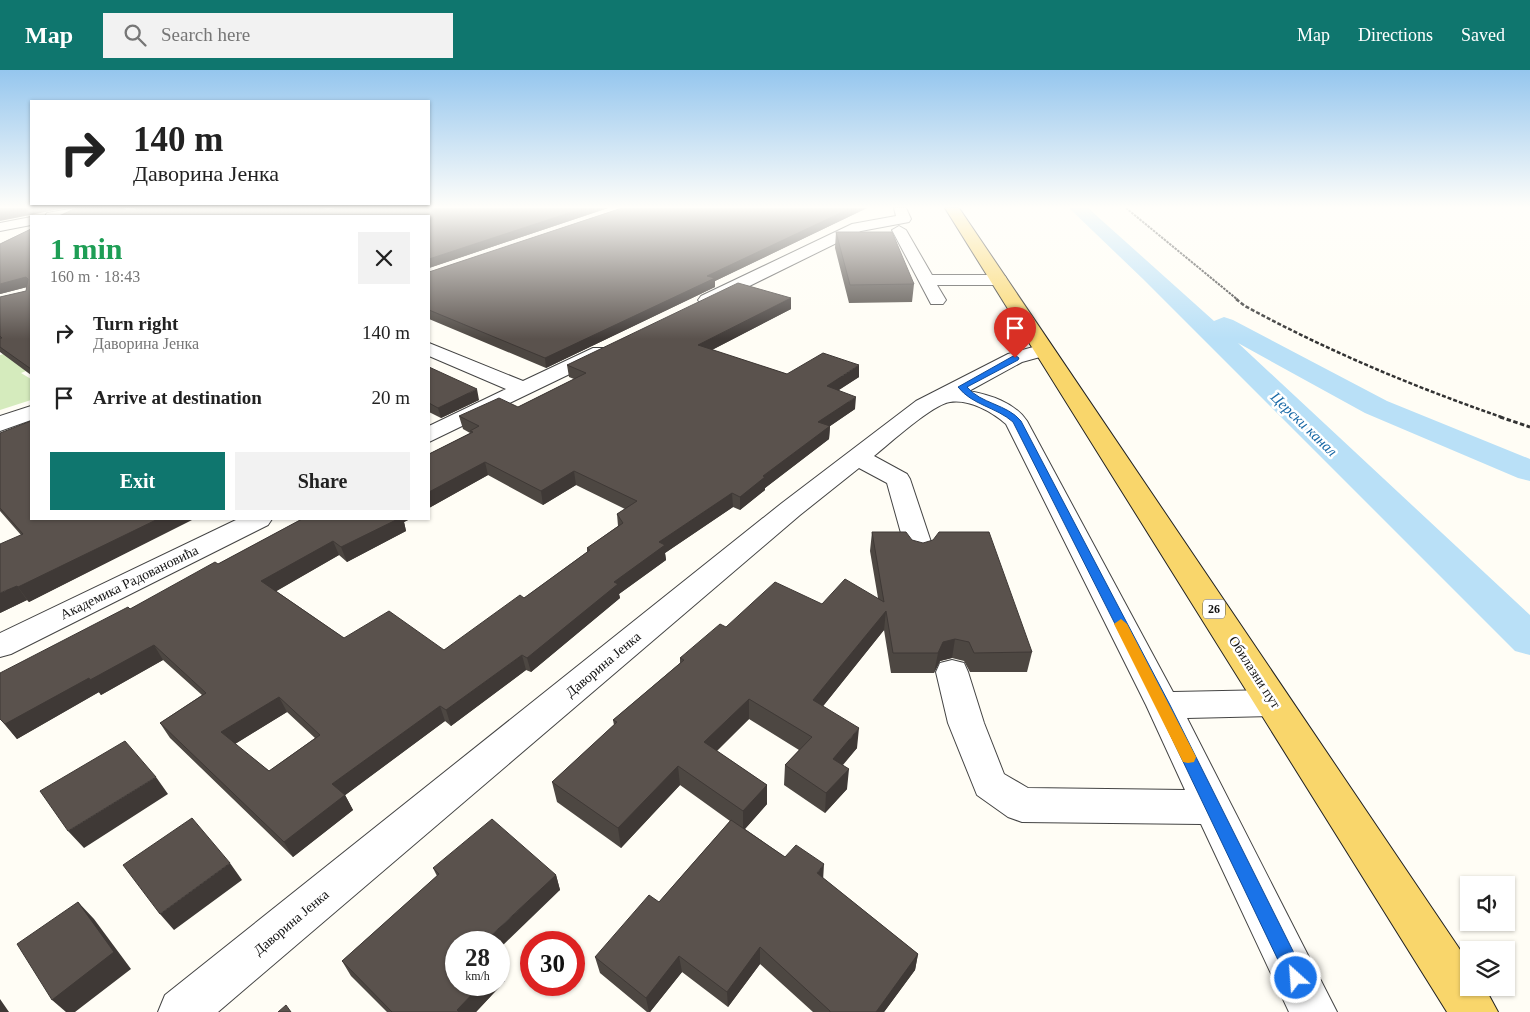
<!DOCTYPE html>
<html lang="en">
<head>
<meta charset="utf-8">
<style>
	:root { --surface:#fff; --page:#f2f2f2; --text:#222; --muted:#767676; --accent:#0f766e }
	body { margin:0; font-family:Georgia,serif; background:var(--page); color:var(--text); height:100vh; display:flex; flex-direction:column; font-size:19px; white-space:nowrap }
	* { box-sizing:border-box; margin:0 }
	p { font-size:16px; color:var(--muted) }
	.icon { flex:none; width:28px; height:28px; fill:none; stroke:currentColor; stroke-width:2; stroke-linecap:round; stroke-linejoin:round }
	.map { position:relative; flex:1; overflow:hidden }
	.drawer { position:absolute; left:30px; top:145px; width:400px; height:305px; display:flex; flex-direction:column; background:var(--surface); border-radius:0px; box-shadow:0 1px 4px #0004 }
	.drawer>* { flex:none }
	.guide { position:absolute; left:30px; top:30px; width:400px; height:105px; border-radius:0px; box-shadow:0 1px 4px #0004; background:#fff; color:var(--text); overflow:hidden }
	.fabs { position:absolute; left:1460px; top:806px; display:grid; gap:10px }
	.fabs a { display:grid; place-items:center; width:55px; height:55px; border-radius:0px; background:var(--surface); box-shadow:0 1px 4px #0004; font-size:25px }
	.speed { position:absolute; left:445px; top:861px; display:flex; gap:10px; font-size:25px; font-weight:700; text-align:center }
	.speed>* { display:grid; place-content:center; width:65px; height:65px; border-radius:50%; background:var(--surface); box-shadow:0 1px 4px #0004; line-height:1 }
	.speed small { font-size:12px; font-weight:400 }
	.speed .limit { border:8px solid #d22; background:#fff; color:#111 }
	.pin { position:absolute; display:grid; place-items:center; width:42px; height:42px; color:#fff; margin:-51px -21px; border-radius:50% 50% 50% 0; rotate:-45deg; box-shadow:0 0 5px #0007 }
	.pin .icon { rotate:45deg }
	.me { position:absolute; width:55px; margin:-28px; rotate:334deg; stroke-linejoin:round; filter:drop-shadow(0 0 4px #0008) }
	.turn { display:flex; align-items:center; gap:18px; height:105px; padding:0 20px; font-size:22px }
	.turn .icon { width:65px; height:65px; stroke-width:2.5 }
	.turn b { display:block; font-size:35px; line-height:42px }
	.round { display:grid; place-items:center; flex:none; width:52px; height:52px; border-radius:0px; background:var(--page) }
	.overview { display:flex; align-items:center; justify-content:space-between; height:85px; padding:0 20px }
	h1 { font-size:30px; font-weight:700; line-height:38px; color:#1e9e55 }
	.primary-button { display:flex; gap:10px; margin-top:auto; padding:10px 20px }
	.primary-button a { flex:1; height:58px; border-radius:0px; background:var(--accent); color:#fff; font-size:20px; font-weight:700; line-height:58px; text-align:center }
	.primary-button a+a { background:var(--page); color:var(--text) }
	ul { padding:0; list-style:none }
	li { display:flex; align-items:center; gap:15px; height:65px; padding:0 20px }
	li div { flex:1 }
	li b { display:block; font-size:19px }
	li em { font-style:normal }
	header { display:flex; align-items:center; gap:30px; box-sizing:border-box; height:70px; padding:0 25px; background:var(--accent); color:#fff }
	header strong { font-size:24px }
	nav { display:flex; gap:28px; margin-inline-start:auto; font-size:18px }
	.search { width:350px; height:45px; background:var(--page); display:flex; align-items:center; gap:12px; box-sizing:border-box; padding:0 18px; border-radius:0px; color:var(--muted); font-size:19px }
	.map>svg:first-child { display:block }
	.green { fill:#d5ebbd }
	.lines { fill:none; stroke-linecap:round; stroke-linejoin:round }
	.canal { fill:#b9e0f7; fill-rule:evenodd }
	.minor-casing { stroke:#444; stroke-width:2 }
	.major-casing { stroke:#222; stroke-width:2 }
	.path-far2 { stroke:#333; stroke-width:2; stroke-dasharray:2.5 1; stroke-linecap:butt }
	.path-far1 { stroke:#333; stroke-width:2.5; stroke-dasharray:4 2; stroke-linecap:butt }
	.path { stroke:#333; stroke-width:3; stroke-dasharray:4.5 2.5; stroke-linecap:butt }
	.minor { fill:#fff; fill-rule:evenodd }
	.major { fill:#f9d66b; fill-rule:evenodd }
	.wall { fill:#4d4742; fill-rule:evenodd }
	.shaded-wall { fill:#3f3936 }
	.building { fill:#5a524d; stroke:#3f3936; fill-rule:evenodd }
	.route { fill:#1a73e8; stroke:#114b97 }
	.slow { fill:#f59e0b }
	.labels { text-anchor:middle; stroke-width:5; stroke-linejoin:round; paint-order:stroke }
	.shield { fill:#fff; stroke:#585858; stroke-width:1 }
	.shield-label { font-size:12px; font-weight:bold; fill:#111 }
	.street-label { font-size:14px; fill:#111; stroke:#fff }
	.water-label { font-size:15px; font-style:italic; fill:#1768a6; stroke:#fff }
</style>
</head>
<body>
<header>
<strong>Map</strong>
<div class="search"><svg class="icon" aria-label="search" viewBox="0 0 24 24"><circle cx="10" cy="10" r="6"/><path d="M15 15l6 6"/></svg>Search here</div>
<nav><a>Map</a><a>Directions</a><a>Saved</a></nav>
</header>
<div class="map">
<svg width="1530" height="942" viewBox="0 0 1530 942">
	<rect width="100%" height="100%" fill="#fffdf5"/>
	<path class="green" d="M22 279 31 299 21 303 31 309V330L0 340V285Z"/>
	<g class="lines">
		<path class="canal" d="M1069 138H1088L1214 251 1224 247 1233 250 1387 331 1530 389V411L1518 408 1365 343 1238 273 1530 545V585L1515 581 1143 209Z"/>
		<defs>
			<path id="minor" d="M75 138H102L100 141 73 146H45L47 143Z
				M118 138H134L147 146H130Z
				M894 138H906L911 149 909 152 861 161 713 234H701L698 230 701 226 852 154 896 146Z
				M31 147V155L0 161V153Z
				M899 156 906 160 932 205H999L1005 206 1007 210 1005 214 999 215H937L946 230 943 234H931L892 160Z
				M429 273 523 311 593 278H607L610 282 607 286 429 372V356L506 319 429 286Z
				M1044 274 1051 276 1054 280 1051 284 1022 292 969 321C990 325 1014 332 1027 351L1173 622 1274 620 1286 624 1291 633 1286 642 1274 646 1187 648 1337 942H1289L1201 754 1022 752 1008 747 977 725 948 653 936 602 940 593 952 590 964 593 968 602 984 653 1004 704 1028 718 1185 720 1146 635 1006 354C992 342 970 329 950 332 933 334 889 374 874 386L907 404 910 409 934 481 930 487 920 490 910 487 906 481 887 413 859 398 800 445 218 942H158L165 925 782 433 916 331 1008 284Z
				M31 336V350L0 361V346Z
				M238 449H272L268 455 11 584 0 587V563Z"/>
			<path id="major" d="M945 138H959L1469 893V918H1485L1498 942H1447Z"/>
		</defs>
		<use href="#minor" class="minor-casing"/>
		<use href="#major" class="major-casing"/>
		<path class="path-far2" d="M1126 138 1238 230"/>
		<path class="path-far1" d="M1236 229 1245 236C1330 282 1412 316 1504 348"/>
		<path class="path" d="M1500 347 1530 357"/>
		<use href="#minor" class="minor"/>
		<use href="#major" class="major"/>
	</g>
	<path class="wall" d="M136 138H325L317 139 328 140 339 138H608L429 198V146H59L126 140H140Z
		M622 138H867L715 211V217L546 298 429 249V202Z
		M31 159V305L0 282V227L26 221 27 217 0 224V174Z
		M836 162 914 214 912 232 849 233 835 178Z
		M791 228V239L712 280 787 304 859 307 839 320 855 339 830 356 829 369 765 418V420L740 440 733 437 665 483 666 490 619 524 620 528 531 602 526 600 451 656 445 651 345 725 353 740 293 787 170 668 160 653 202 625 163 590 101 625 99 622 17 669 0 649 130 539 218 494 302 449H410L404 452 406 461 347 492 339 485 276 521 344 568 444 580 524 528 587 482V478L618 456 617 444 625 439 576 415 543 435 488 405 429 438V384L470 363 463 359 459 346 518 337 574 309 569 307 567 295ZM287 642 315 668 269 701 235 674Z
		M429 297 479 330 441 348 429 342Z
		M0 363 182 454 29 532 27 530 0 543 21 465 0 441Z
		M872 462 912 470 1032 582 1027 602H970L964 591 952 588 940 591 934 603H891L884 560 823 636 857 678 843 695 847 719 825 743 784 715 785 695 799 680 749 649 717 681 767 715V734L745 759 785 787 823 808 918 884 915 900 884 942H813L760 894 728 937 682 902 650 942H647L600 903 595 887 659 832 730 751 680 715 621 778 557 732 552 712 614 655 613 650 680 593V588L726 557 822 534 878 528 870 481Z
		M433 798 556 805 560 820 456 872 499 896 505 911 476 942H387L351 906 342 891 437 806Z"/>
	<path class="shaded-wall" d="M22 138H65L0 151V142Z
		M303 138H325L309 141Z
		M584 138H608L429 198V189Z
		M851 138H867L715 211V217L546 298 545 288 707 206Z
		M26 207 31 216 0 224V214Z
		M791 228V239L698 287V275Z
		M859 295V307L826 328 827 316Z
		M477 319 479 330 441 348 438 338Z
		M856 327 855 339 817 365 818 352Z
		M830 356 829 369 765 418V420L740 440V427L763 406Z
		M485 392 488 405 429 438V422Z
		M574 401 576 415 543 435 541 421Z
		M732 423 733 437 665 483 666 490 619 524 620 528 531 602 527 588 659 472Z
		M158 449H194L29 532 18 517Z
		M395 449H410L404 452 406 461 347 492 341 477Z
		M333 471 339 485 268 526 261 511Z
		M17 516 27 530 0 543V523Z
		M886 541 884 560 812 650 813 630Z
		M955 569 952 588 940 591 934 603 938 583 943 572Z
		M154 575 163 590 101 625 90 610Z
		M522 585 526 600 451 656 446 640Z
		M89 608 99 622 17 669 5 654Z
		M279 627 287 642 230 677 221 662Z
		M749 629V649L705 692 704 672Z
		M440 636 445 651 340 729 332 714Z
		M859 658 857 678 831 708 833 689Z
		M678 696 680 715 621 778 618 758Z
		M849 699 847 719 825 743 826 723Z
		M156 707 168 724 84 778 68 761Z
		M767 715V734L743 761V741Z
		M345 725 353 740 293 787 284 772Z
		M230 793 242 810 174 860 160 844Z
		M824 794 823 811 817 803Z
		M556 805 560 820 499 879V872H484Z
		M78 832 94 849 131 899 75 942H66L52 930Z
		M760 877V894L728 937 727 922Z
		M918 884 915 900 884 942H876Z
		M679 886 682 902 650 942H649L646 928Z
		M499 896 505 911 476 942H458L457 940 481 915H499Z
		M0 929 9 942H0Z"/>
	<path class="building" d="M0 138H22L0 142Z
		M84 138H123L126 140H144L145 138H303L328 140 339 138H584L429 189V146H59L74 139Z
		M622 138H851L707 206 715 208 545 288 429 240V202Z
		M31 159V299L0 277V268H2L0 266V227L26 221 28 209 26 207 0 214V174Z
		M836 162H892L914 214 850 215Z
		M738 213 791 228 698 275 787 304 823 283 859 295 827 316 856 327 818 352 830 356 763 406 765 407 740 427 732 423 659 472 665 475 614 512 618 514 527 588 522 585 446 640 440 636 332 714 345 725 284 772 160 653 206 623 154 575 90 610 89 608 5 654 0 649V603L128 537 130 539 215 492 218 494 302 449H398L341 477 333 471 261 511 344 568 389 541 444 580 520 525 524 528 590 480 587 478 623 453 617 444 637 431 574 401 541 421 485 392 429 422V384L473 362 470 361 479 356 459 346 499 328 518 337 586 303 567 295ZM279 627 320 665 269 701 221 662Z
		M429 297 477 319 438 338 429 333Z
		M31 351V449H158L18 517 17 516 0 523V474L23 464 0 438V363Z
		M872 462H906L912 470 923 473 933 470 939 462H989L1032 582 974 583 969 572 955 569 943 572 938 583H893L886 541 813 630 859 658 833 689 849 699 826 723 785 695 812 667 749 629 704 672 767 715 743 741 678 696 618 758 552 712 617 652 613 650 684 590 680 588 720 554 726 557 775 512 822 534 845 509 884 532Z
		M125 671 156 707 68 761 40 721Z
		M192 748 230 793 160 844 123 795Z
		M492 749 556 805 484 872H456V915H481L457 940 459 942H392L342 891 439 804 433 798Z
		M731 750 785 787 796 775 824 794 817 803 918 884 876 942H830V941L760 877 727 922 679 886 646 928 595 887 649 825 659 832Z
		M78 832 114 882 52 930 17 874Z
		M286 935 291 942H278Z"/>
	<linearGradient id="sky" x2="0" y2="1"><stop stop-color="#95c6ee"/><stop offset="0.51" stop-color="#fffefa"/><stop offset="1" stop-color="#fffefa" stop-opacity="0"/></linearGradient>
	<rect width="1530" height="269" fill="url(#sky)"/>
	<path class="route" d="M1015 285 1019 288 1018 290 967 317C981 334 1007 334 1021 351L1170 635 1303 901 1306 908 1303 915 1296 917 1290 915 1156 635 1013 352C996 337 972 335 958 317Z"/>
	<path class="slow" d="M1121 549 1127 554 1194 683 1196 687 1194 692 1188 693 1183 692 1114 554Z"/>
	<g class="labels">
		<rect class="shield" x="1203" y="529.5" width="22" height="19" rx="4"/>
		<g class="shield-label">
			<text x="1214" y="543">26</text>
		</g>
		<g class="street-label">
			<text transform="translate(129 512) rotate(-26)" y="5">Академика Радовановића</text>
			<text transform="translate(603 594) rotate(-40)" y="5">Даворина Јенка</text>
			<text transform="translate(1255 602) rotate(57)" y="5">Обилазни пут</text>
			<text transform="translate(291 852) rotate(-40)" y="5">Даворина Јенка</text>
		</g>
		<g class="water-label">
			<text transform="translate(1304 354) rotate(44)" y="5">Церски канал</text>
		</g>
	</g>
</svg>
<div class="fabs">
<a><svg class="icon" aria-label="sound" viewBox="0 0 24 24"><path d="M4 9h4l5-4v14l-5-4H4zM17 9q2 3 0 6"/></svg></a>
<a><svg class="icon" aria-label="layers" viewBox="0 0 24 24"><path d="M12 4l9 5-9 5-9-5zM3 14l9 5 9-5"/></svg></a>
</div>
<div class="speed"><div>28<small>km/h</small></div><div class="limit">30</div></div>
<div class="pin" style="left:1015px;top:288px;background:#d93025"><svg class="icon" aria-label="arrive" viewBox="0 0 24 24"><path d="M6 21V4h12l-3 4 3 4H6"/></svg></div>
<svg class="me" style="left:1296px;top:908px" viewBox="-20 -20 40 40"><circle r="17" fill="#1a73e8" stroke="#fff" stroke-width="3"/><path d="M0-11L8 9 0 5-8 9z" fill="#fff"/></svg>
<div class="guide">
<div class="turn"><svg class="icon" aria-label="right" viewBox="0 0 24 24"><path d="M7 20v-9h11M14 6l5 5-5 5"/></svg><div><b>140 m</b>Даворина Јенка</div></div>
</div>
<section class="drawer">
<div class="overview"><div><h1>1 min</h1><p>160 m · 18:43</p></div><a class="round"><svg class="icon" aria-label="close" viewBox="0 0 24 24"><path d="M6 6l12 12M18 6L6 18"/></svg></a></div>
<ul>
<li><svg class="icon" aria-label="right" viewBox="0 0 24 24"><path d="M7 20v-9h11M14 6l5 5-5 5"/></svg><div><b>Turn right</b><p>Даворина Јенка</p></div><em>140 m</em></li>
<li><svg class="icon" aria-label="arrive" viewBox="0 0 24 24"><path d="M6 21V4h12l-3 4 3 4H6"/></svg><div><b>Arrive at destination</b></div><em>20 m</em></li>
</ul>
<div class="primary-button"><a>Exit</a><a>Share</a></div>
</section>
</div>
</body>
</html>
